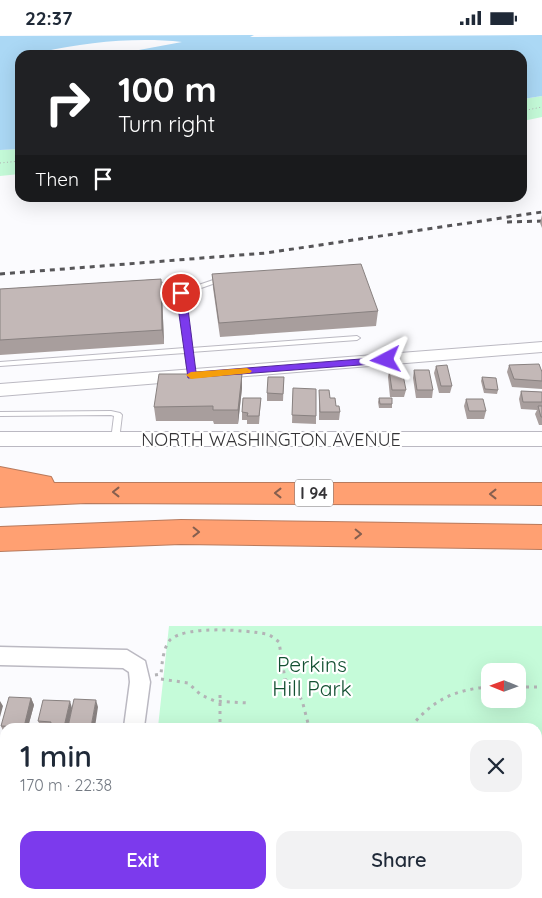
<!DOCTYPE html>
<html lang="en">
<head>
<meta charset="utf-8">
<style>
	:root { --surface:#fff; --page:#f2f2f3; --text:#1f2937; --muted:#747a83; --accent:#7c3aed }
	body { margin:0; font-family:Quicksand,sans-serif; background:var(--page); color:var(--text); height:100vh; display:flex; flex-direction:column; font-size:19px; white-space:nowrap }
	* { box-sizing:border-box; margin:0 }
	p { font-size:16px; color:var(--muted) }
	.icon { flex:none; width:28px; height:28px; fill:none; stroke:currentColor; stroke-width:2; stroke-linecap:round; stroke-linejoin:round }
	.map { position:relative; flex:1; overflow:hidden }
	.sheet { position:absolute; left:0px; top:688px; width:542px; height:176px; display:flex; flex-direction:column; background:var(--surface); border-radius:15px 15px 0 0; box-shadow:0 5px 20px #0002 }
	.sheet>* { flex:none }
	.hud { position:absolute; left:15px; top:15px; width:512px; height:152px; border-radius:15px; box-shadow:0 5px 20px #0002; background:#202124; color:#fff; overflow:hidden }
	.needle { width:32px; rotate:271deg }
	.tools { position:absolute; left:481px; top:628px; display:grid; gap:10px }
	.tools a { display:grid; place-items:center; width:45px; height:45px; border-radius:10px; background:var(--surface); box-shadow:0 5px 20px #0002; font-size:25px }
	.pin { position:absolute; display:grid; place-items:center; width:42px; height:42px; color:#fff; margin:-21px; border:2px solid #fff; border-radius:50%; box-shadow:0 1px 5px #0007 }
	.me { position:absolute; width:55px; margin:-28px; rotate:266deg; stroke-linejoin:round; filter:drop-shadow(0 0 4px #0008) }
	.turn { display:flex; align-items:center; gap:18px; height:105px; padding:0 20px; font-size:22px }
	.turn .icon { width:65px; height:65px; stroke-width:2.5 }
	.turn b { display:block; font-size:35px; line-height:42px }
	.then { display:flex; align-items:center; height:48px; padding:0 20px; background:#0003; gap:10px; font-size:19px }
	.round { display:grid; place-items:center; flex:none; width:52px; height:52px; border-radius:15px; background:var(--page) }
	.summary { display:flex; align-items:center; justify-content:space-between; height:85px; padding:0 20px }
	h1 { font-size:30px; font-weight:600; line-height:38px }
	.button { display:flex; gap:10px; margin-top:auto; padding:10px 20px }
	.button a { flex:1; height:58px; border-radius:15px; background:var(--accent); color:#fff; font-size:20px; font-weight:600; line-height:58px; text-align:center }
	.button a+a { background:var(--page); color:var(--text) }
	.status { display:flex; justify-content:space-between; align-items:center; height:35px; padding:0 25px; background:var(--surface); direction:ltr }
	.status svg { height:14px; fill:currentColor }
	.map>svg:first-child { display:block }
	.green { fill:#c5fbd9; fill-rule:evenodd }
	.water { fill:#abd8f5 }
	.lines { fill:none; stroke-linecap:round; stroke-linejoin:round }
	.service-casing { stroke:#bbb9c2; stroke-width:2 }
	.minor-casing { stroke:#bbb9c2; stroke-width:3 }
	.tertiary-casing { stroke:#bbb9c2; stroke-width:2 }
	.motorway-casing { stroke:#b87a5d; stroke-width:2 }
	.path-far1 { stroke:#b3b3b6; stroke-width:1; stroke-dasharray:1 2.5; stroke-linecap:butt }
	.path { stroke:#b3b3b6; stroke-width:3; stroke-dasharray:3 5; stroke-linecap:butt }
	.service { fill:#fff; fill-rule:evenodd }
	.minor { fill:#fff; fill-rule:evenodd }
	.tertiary { fill:#fff; fill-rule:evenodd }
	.motorway { fill:#ffa072; fill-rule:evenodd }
	.rail { stroke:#565558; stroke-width:3; stroke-dasharray:5 5; stroke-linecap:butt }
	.wall { fill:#a89e9d }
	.shaded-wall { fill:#888180 }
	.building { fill:#c3b8b7; stroke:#888180 }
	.oneway { stroke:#865f4f }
	.route { fill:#7c3aed; stroke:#51269a }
	.slow { fill:#f59e0b }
	.labels { text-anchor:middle; stroke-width:4.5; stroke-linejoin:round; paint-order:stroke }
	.shield { fill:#fff; stroke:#727173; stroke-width:1 }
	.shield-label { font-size:16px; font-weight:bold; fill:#353437 }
	.street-label { font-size:18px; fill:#353437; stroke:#fff }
	.near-park-label { font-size:21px; fill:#135032; stroke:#fff }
</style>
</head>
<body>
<div class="status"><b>22:37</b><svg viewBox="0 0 49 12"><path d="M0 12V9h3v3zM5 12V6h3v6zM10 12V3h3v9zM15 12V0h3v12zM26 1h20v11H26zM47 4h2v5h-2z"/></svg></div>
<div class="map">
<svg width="542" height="863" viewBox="0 0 542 863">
	<rect width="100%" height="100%" fill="#fbfbfe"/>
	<path class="green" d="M542 61V82L523 86V64Z
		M20 114V139L0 141V115Z
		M169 591H542V786H538V692H158ZM490 636H518V664H490Z"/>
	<path class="water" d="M254 0 250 2 542 0V61L523 64 522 20H112L182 7C137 2 87 7 42 17V20H20V114L0 115V1Z"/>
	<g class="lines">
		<defs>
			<path id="service" d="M222 242 225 244 224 245 184 259 191 313 357 301 360 303 357 305 191 317 194 340 191 342 188 340 185 318 0 331V327L185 313 178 259 165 252 153 251 150 249C160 244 172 251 181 256Z
				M111 376 120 378 122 380 119 405 115 408 111 405 114 381 111 380 0 381V377Z
				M0 781H5V791H0Z
				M538 787H542V797H538Z"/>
			<path id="minor" d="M0 612 127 615 145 626 150 647 144 692H124L130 647 129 637 123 633 0 630Z
				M100 859H124L123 863H99Z"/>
			<path id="tertiary" d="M542 307V317L0 361V349Z
				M0 397H542V411H0Z"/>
			<path id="motorway" d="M0 432 51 442 54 448H542V470L86 468 0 472Z
				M181 485 542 490V514L181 509 0 516V492Z"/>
		</defs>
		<use href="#service" class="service-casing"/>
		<use href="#minor" class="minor-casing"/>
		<use href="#tertiary" class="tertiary-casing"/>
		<use href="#motorway" class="motorway-casing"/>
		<path class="path-far1" d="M522 76 542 72
			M0 128 20 126"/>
		<path class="path" d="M155 640 161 639C162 629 163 613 170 605 186 590 245 595 266 599 271 600 275 604 279 607L285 644 302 665 309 692
			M161 644 188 648 201 660 215 666 248 668
			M518 652H542
			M220 660V692
			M247 692 250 690
			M411 692C432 665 456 654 490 652"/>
		<use href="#service" class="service"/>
		<use href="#minor" class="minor"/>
		<use href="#tertiary" class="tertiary"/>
		<use href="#motorway" class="motorway"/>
		<path class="rail" d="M507 187 542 186
			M0 239 266 218 542 177"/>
	</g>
	<path class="wall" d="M542 180V193L540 188Z
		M212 239 378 276 376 291 220 302 213 253Z
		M161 244 162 258 164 309 0 320V254Z
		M509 330 542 337V354L512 352 507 337Z
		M436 331 452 351 450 358H439L434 338Z
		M389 335 406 355 404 362H390L388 342Z
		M414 335 433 355 432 363H416L413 343Z
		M242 339V353L238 389H214L213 386H156L154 372Z
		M284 342 283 366H267V358Z
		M482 342 498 355 497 359 484 358 481 346Z
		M293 353 316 381V389L292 388Z
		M319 355 330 363 336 371 340 377 339 385H319Z
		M521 356 542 357V390H539L535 379 537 375 521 374 519 364Z
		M261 363 259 389H247V385H242V377Z
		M379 363 392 369V373H379L378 367Z
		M466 364 486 376 484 384H467L464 371Z
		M31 663 34 670 28 692H5V698H4L1 691Z
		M72 673 68 692H41L38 686Z"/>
	<path class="shaded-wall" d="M161 244 162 258 164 309 162 295Z
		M242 339V353L238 389V375Z
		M31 663 34 670 28 692H24Z
		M96 665 98 672 95 692H91Z
		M0 666 3 671 0 682Z
		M70 666 72 673 68 692H64Z
		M0 803 2 806 0 814Z"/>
	<path class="building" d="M361 229 378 276 219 288 212 239Z
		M161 244 162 295 0 305V254Z
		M539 329 542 337V346L514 344 509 330Z
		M447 330 452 351H441L436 331Z
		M389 335H402L406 355H392Z
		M414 335H429L433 355H417Z
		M159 339H242L238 375H213V371L154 372Z
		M268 342H284L283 359 267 358Z
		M482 342 496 343 498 355 485 354Z
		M293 353 316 354V381L292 380Z
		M319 355H329L330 363H335L336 371H339L340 377H320Z
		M521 356 542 357V367H523Z
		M243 363H261L259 381H247L248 378 242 377Z
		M379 363H392V369H380Z
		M466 364H483L486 376H469Z
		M538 371H542V382H541Z
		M9 662 31 663 24 692 1 691Z
		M74 664 96 665 91 692H68Z
		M43 665 70 666 64 692H50L51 687 38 686Z"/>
	<defs><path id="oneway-chevron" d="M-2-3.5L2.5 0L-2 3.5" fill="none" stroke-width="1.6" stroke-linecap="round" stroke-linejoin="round" transform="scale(1.25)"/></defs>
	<g class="oneway">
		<use href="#oneway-chevron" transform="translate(116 457) rotate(-180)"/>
		<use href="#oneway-chevron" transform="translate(278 458) rotate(-180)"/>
		<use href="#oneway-chevron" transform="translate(493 459) rotate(-180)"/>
		<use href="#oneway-chevron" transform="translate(196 497) rotate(1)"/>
		<use href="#oneway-chevron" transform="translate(358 499) rotate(1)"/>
	</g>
	<path class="route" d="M181 255 186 258 196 337 386 322 391 325 386 328 188 343 176 258Z"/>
	<path class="slow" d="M247 333 252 336 250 338 191 344 186 340 191 337Z"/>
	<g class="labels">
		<rect class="shield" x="295" y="444.5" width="38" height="27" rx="4"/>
		<g class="shield-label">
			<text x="314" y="464">I 94</text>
		</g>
		<g class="street-label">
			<text x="271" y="411">NORTH WASHINGTON AVENUE</text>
		</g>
		<g class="near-park-label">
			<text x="312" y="637">Perkins<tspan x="312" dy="24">Hill Park</tspan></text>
		</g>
	</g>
</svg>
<div class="tools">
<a><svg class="needle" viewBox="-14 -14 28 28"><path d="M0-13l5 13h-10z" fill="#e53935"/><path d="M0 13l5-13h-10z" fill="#747a83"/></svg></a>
</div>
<div class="pin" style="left:181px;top:258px;background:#d93025"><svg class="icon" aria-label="arrive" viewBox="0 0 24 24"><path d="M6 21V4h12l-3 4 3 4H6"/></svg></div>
<svg class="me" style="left:386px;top:325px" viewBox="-20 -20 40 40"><path d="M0-17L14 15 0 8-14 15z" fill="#7c3aed" stroke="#fff" stroke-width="4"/></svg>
<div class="hud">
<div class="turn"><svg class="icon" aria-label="right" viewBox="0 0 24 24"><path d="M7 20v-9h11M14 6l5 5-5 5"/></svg><div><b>100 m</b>Turn right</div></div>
<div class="then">Then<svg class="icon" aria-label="arrive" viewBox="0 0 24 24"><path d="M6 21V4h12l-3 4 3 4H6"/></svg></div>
</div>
<section class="sheet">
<div class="summary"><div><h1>1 min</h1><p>170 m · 22:38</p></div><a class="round"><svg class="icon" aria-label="close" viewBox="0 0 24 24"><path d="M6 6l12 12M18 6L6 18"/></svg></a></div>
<div class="button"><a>Exit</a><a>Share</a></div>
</section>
</div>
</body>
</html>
